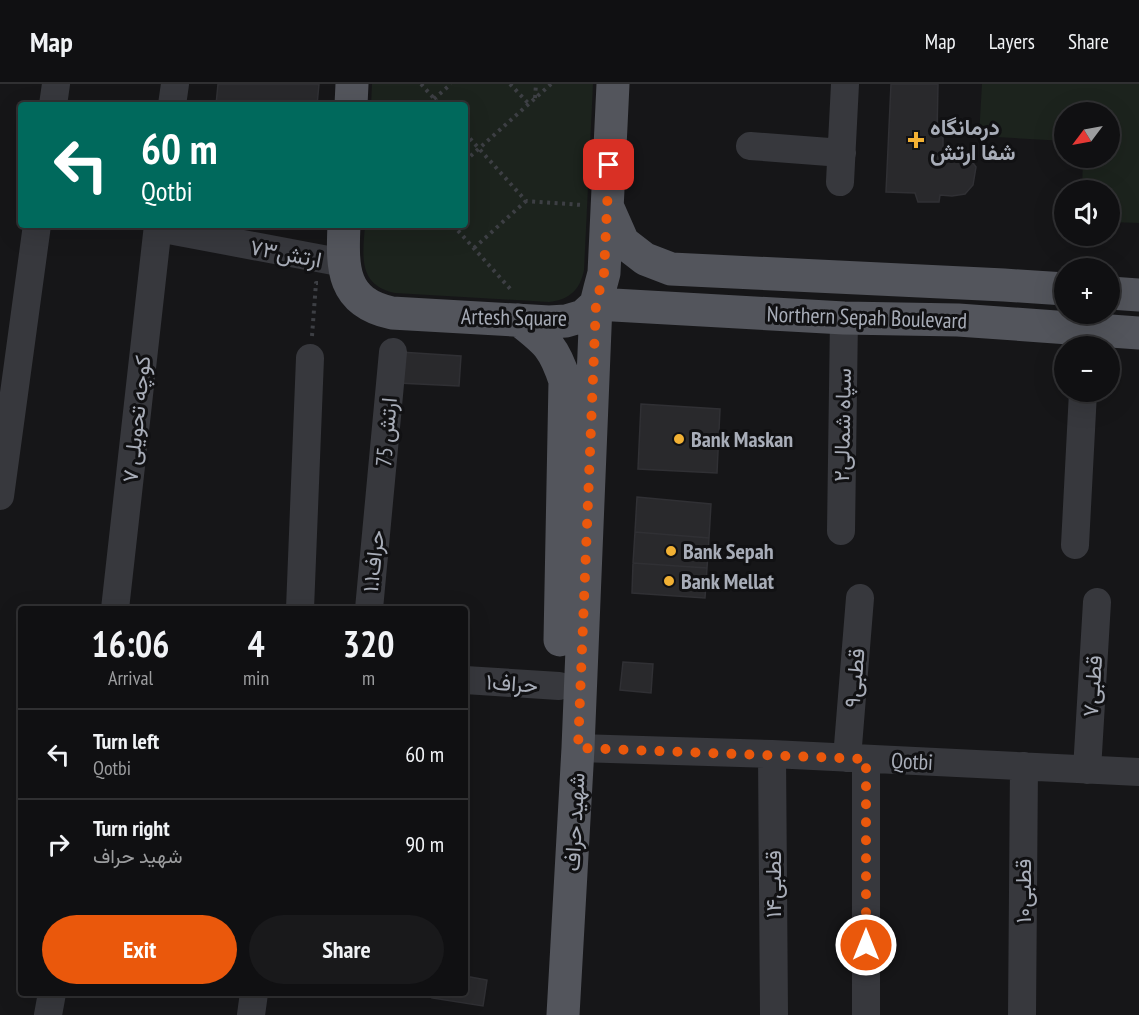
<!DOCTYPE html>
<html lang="en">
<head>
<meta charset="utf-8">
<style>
	:root { --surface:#101012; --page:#19191b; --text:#f1f3f6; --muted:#9c9d9f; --line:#303032; --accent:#ea580c }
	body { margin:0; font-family:"PT Sans Narrow",Vazirmatn,sans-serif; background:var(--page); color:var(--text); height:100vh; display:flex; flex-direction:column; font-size:22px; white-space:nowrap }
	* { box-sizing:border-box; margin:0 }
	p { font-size:20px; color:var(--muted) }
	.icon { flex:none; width:33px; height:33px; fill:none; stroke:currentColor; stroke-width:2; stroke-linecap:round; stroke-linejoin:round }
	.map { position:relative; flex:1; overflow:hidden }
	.details { position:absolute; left:18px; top:522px; width:450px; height:390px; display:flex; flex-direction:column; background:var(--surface); border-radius:6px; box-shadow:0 6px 24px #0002,0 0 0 2px var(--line) }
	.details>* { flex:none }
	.hud { position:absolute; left:18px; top:18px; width:450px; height:126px; border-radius:6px; box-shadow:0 6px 24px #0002,0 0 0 2px var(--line); background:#00695c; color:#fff; overflow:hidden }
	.needle { width:39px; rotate:238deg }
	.tools { position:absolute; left:1054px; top:18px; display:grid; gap:12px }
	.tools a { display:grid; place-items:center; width:66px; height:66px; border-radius:50%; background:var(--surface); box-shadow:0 6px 24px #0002,0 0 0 2px var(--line); font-size:30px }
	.pin { position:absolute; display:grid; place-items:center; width:51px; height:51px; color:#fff; margin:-26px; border-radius:12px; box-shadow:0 3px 9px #0006 }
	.me { position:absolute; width:66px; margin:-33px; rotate:0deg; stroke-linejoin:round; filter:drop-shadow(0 0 4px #0008) }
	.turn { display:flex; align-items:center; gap:21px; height:126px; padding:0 24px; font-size:27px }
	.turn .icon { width:78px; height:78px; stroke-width:2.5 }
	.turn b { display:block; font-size:42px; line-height:51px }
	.eta { display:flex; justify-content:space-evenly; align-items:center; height:102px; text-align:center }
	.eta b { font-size:36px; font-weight:700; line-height:42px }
	.action { display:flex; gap:12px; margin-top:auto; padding:12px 24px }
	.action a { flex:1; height:69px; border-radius:36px; background:var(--accent); color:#fff; font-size:24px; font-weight:700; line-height:69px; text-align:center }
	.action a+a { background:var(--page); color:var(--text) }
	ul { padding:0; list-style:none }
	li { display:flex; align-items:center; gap:18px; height:90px; padding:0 24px; border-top:2px solid var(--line) }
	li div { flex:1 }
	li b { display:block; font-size:22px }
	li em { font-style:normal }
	header { display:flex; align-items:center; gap:36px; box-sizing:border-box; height:84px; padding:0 30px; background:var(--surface); border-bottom:2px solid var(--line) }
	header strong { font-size:28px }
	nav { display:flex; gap:33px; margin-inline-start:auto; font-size:21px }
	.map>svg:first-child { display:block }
	.green { fill:#1c231d }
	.building { fill:#29292c; stroke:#303034; stroke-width:1.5 }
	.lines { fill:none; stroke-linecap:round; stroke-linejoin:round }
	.path { stroke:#3d3f44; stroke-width:4; stroke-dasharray:3 4.5; stroke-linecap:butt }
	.minor { stroke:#37383d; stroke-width:28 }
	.major { stroke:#53555c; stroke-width:33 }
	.route { stroke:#ea580c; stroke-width:10; stroke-dasharray:0 18 }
	.poi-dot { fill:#f2b134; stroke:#111113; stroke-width:2 }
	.labels { text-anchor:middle; stroke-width:6; stroke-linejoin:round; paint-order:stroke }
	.poi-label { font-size:22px; font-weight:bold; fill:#a8adb8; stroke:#111113; text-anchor:start }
	.street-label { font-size:22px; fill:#a8adb8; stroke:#111113 }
</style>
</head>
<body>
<header>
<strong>Map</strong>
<nav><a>Map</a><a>Layers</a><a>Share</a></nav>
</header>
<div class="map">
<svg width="1139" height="931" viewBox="0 0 1139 931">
	<rect width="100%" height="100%" fill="#161618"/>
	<path class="green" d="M372 0H593L584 186C580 206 569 216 549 218L395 209C357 201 363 171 365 141H465V21H371Z
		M982 0H1139V139L1110 138V106H1082L1083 74H1110V28H1065V57L979 52Z"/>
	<path class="building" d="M218 0H319L317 21H216Z
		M891 0H938L937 50H943V62L963 65 976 83 973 101 965 110 952 112 940 111 939 118H918L915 109 886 108Z
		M400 268 461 272 459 302 398 299Z
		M641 320 720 325 717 389 638 385Z
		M637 413 711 420 709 454 635 448Z
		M635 448 709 454 707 484 633 479Z
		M633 479 707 484 705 514 632 509Z
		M623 578 653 580 651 609 620 606Z
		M465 892 487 896 483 922 432 914 433 909H465Z"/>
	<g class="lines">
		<path class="path" d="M421 0 440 21
			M510 0 529 20
			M535 14 536 0
			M434 15 451 0
			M465 49 526 117 582 121
			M465 77 551 0
			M453 141 513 208
			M474 164 526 117
			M312 252 316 199H318"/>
		<path class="minor" d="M53 21 56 0
			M172 21 175 0
			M750 62 842 69
			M840 98 845 0
			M158 144 344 179
			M0 412 37 141
			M841 447 844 234
			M1075 461 1083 308
			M115 525 158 141
			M300 525 310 274
			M369 525 393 268
			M465 596 559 602
			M578 664 772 670 1139 688
			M772 670 774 931
			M847 674 860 514
			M866 675V931
			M1087 686 1097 518
			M48 931 52 909
			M251 931 254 909
			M1022 931 1024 682"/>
		<path class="major" d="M351 21 352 0
			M608 124 623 158 645 175 671 185 1004 201 1065 205
			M344 141C342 185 342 218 392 229L549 238 566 237 583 232 596 220 600 204 604 189 613 0
			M1110 209 1139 211
			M519 236C547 258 554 263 565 297L560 556
			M563 931 578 664 596 220 844 234 958 236 1139 249"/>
	</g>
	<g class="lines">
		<path class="route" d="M609 81 604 189 596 220 578 664 866 675V861"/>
	</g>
	<g class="poi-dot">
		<path d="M913 47h6v6h6v6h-6v6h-6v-6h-6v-6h6z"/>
		<circle cx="679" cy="355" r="6"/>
		<circle cx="671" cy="467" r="6"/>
		<circle cx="669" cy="497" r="6"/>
	</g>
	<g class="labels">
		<g class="poi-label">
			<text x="930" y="51">درمانگاه<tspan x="930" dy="25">شفا ارتش</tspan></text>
			<text x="691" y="363">Bank Maskan</text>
			<text x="683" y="475">Bank Sepah</text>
			<text x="681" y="505">Bank Mellat</text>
		</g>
		<g class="street-label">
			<text transform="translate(286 169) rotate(11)" y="8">ارتش۷۳</text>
			<text transform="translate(514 233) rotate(1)" y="8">Artesh Square</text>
			<text transform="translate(867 233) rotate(2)" y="8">Northern Sepah Boulevard</text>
			<text transform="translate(136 335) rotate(-84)" y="8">کوچه تحویلی ۷</text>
			<text transform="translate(842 341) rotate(-89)" y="8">سپاه شمالی۲</text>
			<text transform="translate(386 348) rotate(-85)" y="8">75 ارتش</text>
			<text transform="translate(373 477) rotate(-84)" y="8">حراف۱.۱</text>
			<text transform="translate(854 594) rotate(-85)" y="8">قطبی۹</text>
			<text transform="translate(512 599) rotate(4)" y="8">حراف۱</text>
			<text transform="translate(1092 602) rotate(-86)" y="8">قطبی۷</text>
			<text transform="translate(912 677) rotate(3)" y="8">Qotbi</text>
			<text transform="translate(574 738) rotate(-87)" y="8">شهید حراف</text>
			<text transform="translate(773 800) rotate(-90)" y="8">قطبی۱۴</text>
			<text transform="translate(1023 807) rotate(-90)" y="8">قطبی۱۰</text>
		</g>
	</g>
</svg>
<div class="tools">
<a><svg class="needle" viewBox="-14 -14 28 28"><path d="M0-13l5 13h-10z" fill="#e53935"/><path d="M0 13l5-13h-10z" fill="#9c9d9f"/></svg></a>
<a><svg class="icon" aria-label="sound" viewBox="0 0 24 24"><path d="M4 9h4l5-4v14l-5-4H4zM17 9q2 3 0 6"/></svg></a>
<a>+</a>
<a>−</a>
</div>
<div class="pin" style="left:609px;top:81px;background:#d93025"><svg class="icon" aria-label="arrive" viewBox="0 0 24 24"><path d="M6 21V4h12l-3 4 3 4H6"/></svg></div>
<svg class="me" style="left:866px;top:861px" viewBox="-20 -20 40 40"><circle r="17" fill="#ea580c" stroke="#fff" stroke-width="3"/><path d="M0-11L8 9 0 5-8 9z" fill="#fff"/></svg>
<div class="hud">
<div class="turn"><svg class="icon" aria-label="left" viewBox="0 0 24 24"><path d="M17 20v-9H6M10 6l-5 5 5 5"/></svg><div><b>60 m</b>Qotbi</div></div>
</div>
<section class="details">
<div class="eta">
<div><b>16:06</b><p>Arrival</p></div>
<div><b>4</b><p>min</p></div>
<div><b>320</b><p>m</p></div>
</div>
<ul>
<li><svg class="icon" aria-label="left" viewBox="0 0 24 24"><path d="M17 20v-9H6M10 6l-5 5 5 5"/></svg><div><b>Turn left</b><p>Qotbi</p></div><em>60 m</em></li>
<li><svg class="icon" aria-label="right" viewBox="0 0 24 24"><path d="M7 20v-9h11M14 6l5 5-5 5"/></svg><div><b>Turn right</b><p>شهید حراف</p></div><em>90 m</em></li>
</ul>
<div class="action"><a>Exit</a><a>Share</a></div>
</section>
</div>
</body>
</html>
